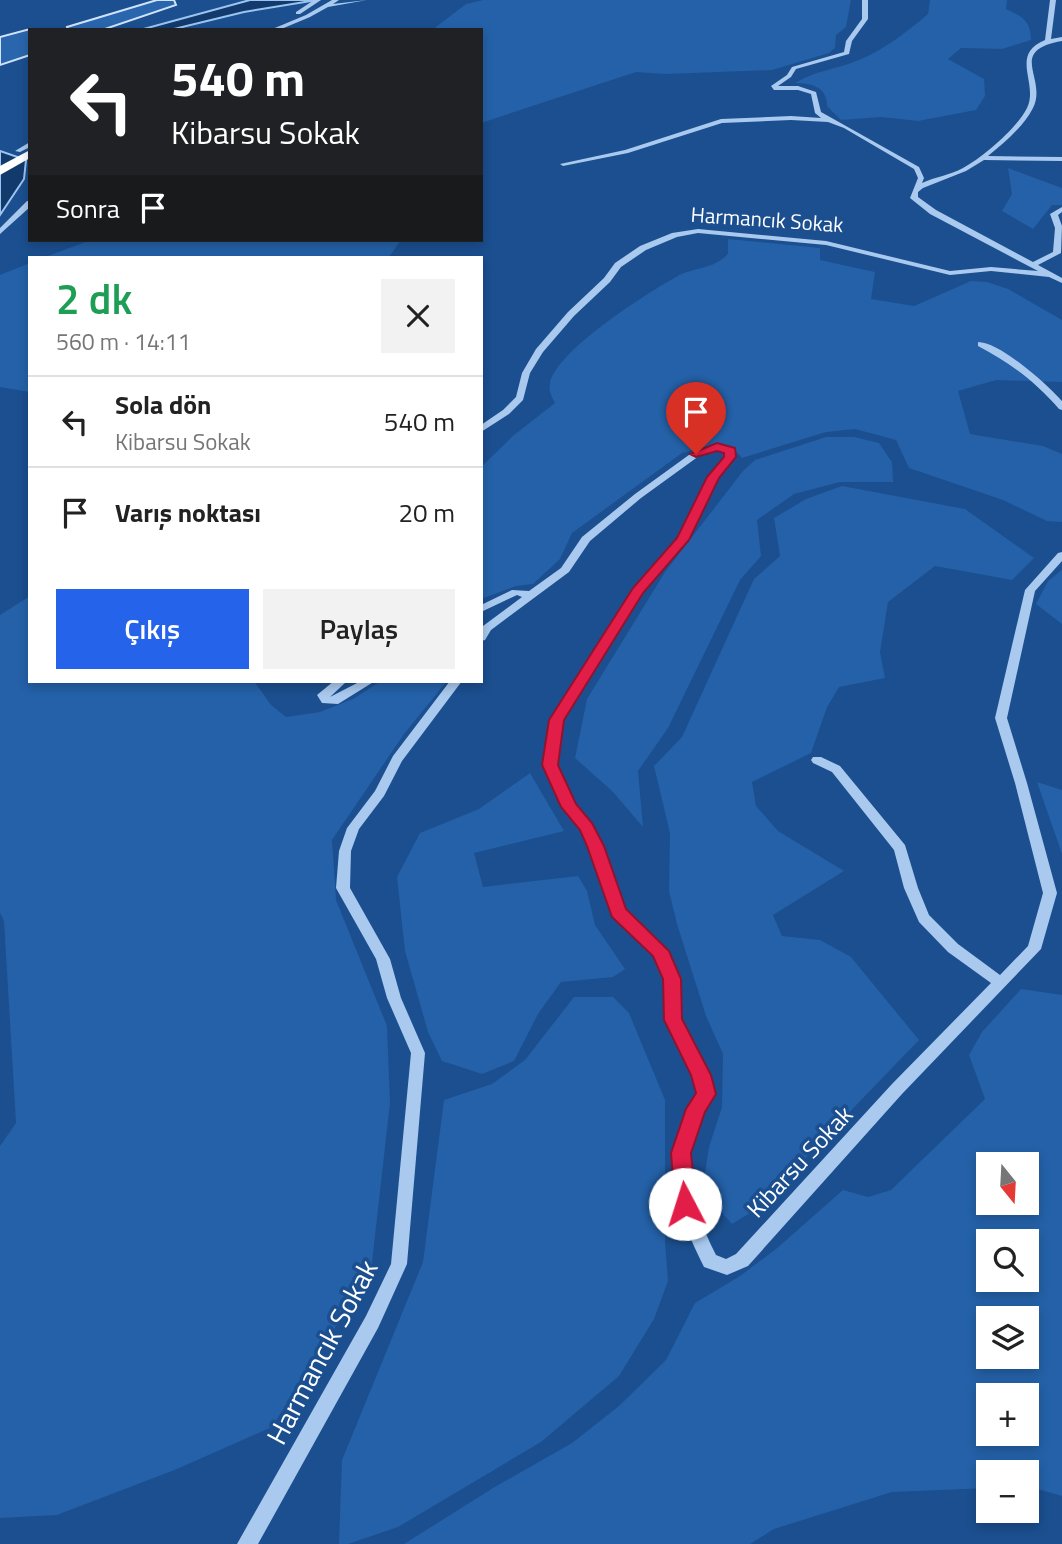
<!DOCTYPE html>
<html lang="tr">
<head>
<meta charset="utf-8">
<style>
	:root { --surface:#fff; --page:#f2f2f2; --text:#222; --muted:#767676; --line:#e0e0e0; --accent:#2563eb }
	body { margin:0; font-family:"Titillium Web",sans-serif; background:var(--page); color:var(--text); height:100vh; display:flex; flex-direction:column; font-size:26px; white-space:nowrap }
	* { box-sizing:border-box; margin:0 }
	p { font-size:23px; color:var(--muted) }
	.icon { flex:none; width:38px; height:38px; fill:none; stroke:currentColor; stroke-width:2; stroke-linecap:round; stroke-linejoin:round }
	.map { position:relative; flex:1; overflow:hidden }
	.details { position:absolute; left:28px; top:256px; width:455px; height:427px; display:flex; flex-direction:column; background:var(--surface); border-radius:0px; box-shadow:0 4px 10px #0003 }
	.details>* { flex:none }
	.top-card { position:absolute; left:28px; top:28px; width:455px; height:214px; border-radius:0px; box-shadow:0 4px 10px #0003; background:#202124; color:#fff; overflow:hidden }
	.needle { width:46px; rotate:162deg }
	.tools { position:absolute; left:976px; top:1152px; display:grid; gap:14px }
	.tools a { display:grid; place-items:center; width:63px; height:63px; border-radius:0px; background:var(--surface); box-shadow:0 4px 10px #0003; font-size:35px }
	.pin { position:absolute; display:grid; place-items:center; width:60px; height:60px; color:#fff; margin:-72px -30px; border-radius:50% 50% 50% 0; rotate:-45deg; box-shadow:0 0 7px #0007 }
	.pin .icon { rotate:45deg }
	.me { position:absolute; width:77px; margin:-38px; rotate:355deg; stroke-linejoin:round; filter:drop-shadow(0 0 5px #0008) }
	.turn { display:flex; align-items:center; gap:24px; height:147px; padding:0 28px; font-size:32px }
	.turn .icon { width:91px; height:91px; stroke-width:2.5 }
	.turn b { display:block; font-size:49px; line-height:60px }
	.then { display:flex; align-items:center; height:66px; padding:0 28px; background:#0003; gap:14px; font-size:26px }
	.round { display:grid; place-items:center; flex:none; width:74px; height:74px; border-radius:0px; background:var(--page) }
	.summary { display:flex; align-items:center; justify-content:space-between; height:119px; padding:0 28px }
	h1 { font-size:42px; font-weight:600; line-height:52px; color:#1e9e55 }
	.button { display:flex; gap:14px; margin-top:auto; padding:14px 28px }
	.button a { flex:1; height:80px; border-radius:0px; background:var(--accent); color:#fff; font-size:28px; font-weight:600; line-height:80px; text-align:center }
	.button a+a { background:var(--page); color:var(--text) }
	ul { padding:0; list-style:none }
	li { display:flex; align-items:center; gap:21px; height:91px; padding:0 28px; border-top:2px solid var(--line) }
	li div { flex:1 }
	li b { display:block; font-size:26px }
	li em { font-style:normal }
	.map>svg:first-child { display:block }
	.green { fill:#2461a8; fill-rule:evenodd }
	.water { fill:#123a6d; stroke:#9cc4f0; stroke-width:2 }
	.building { fill:#2a66ad; stroke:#cfe3fa; stroke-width:2 }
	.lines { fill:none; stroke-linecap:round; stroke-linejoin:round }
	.minor { fill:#a9c9ee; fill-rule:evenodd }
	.highway { fill:#fff; fill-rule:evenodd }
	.route { fill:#e11d48; stroke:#92132f; stroke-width:2 }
	.labels { text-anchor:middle; stroke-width:7; stroke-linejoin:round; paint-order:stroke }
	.far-street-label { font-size:21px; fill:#fff; stroke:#1b4f8f }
	.street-label { font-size:24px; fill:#fff; stroke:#1b4f8f }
	.near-street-label { font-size:28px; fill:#fff; stroke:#1b4f8f }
</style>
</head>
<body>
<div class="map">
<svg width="1062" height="1544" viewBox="0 0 1062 1544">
	<rect width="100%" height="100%" fill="#1b4f8f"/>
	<path class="green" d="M483 0H851L846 27 836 35 835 48 829 53 772 70 666 74 636 72 481 123V30H432L466 4Z
		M930 0H1007L1006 9C1022 16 1031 21 1031 40L1002 49 961 48 948 59 984 79 985 96 976 110 918 121 881 117 841 120 827 106C827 87 812 83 795 83 816 70 839 69 861 59 885 49 908 31 928 14Z
		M1008 168 1062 188V205H1052L1033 229 1002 211 1012 194Z
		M728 239 820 248V260L875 272 871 299 914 306 971 281 987 282 1008 289 1062 320V382L996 380 958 391 970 434 1043 446 1062 454V522L1047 521 1003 500 909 468 896 440 855 429 826 432 742 458 731 446 715 444 682 453 572 533 560 559 533 584 516 586 481 599V467L514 435 555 403C552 397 548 391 550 383 557 350 646 294 676 277 695 266 711 271 728 254Z
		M91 240H401L389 257H45Z
		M30 263V392L0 387V275Z
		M826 437H854L879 443 892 462 893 482H840L794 494 757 520 761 556 740 580 668 728 638 771 643 827 613 792 575 758 587 699 665 572 743 471 755 460Z
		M842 486 965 509 1034 558 1012 580 935 566 888 602 880 652 885 678 839 687 827 707 811 753 752 782 756 806 778 831 844 871 773 915 782 936 820 940 851 957 919 1040 755 1210 732 1224 717 1207 705 1173 709 1147 722 1107 723 1054 706 1016 677 924 669 891 670 833 654 766 682 737 754 579 780 556 774 518 806 499Z
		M1062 570V624L1036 604 1048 581Z
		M30 596V681H254L271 705 286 717 320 712 353 699 381 681H447L404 734 332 840 336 900 387 1026 390 1103 371 1271 272 1427 177 1469 57 1515 0 1518V1146L16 1123 4 921 0 913V615Z
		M530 773 564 831 474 853 483 887 578 876 587 891 595 925 625 969 613 977 561 982 538 1014 514 1061 482 1074 442 1061 428 1032 405 951 397 877 420 833 479 809Z
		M1037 782 1062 790V854Z
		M1021 989 1062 995V1496L1027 1486V1472H989V1488L892 1492 774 1529 750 1544H404L493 1488 572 1443 619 1406 666 1360 695 1303 740 1276 776 1249 843 1190 868 1197 891 1190 985 1099 969 1055 982 1032ZM989 1164H1027V1202H989ZM989 1241H1027V1279H989ZM989 1318H1027V1356H989ZM989 1395H1027V1433H989Z
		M574 997H613L629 1013 665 1100V1241L668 1281 654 1319 619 1376 541 1442 398 1527 348 1544H339L342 1460 423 1262 444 1100 492 1084 525 1060Z"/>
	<path class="water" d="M250 0H317L244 12 170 30H140Z
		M0 151 26 160 24 179 0 215Z"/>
	<path class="building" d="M157 0H174L176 5 102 30H68L67 27Z
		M30 29V55L0 65V37Z"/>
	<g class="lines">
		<path class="minor" d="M314 0H321L300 14H296V12Z
			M332 0H339L333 4 367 0 328 7 310 17 279 30H270L306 15Z
			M862 0H868V19L852 41 849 54 796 69 791 77 778 86H798L816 92 821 112 919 167 924 178 922 183C935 177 950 175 963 168 983 157 1017 128 1027 108 1039 83 1009 55 1045 40L1050 0H1056L1051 39 1062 37V41C1006 51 1048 78 1033 108 1024 126 1004 143 988 156L1062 157V161L984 160 966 171 923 188 918 192V197L936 210 1033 262 1053 252 1055 228 1050 214 1062 207V212L1058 215 1062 226 1061 253 1038 265 1062 278V283L1049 277 991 271 950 275 826 245 698 233 677 237 646 250 621 267 610 282 574 316 543 352 530 373 523 400 509 414 481 432V425L503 410 516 397 522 373 536 349 568 312 604 278 615 263 640 246 672 233 698 229 826 241 950 271 991 267 1038 271 930 214 910 198 918 178 914 169 844 128 828 122 791 120 722 123 628 153 563 166 560 164 625 150 721 119 791 116 821 118 815 113 811 94 798 90H774L771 86 787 75 792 67 844 52 846 41 862 19Z
			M30 142V147L20 152 15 151Z
			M27 201H30V207L0 234V228Z
			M978 342C1000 342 1047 384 1062 401V410L1059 409C1036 382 1009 362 978 346Z
			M717 444 733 449 735 457 717 478 688 540 642 593 563 720 556 765 574 805 591 824 611 865 615 886 624 909 667 951 679 979 680 1019 708 1075 714 1094C707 1107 699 1119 695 1134 683 1176 697 1218 716 1255L726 1259 736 1254 892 1084 991 983 948 952 919 922 904 888 894 850 832 772 813 763 811 760 813 757H821L840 766 905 845 918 888 929 915 958 944 1000 975 1028 946 1043 893 1015 783 995 718 1025 590 1058 553 1062 552V561L1035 591 1007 718 1027 783 1057 893 1041 949 902 1094 748 1266 727 1275 704 1267C672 1203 662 1158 698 1094L694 1075 666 1019 665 979 654 954 613 916 601 886 597 865 581 829 563 807 544 765 551 720 634 589 678 539 708 477 725 457V453L717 450 699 456 641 498 590 541 569 572 491 630 485 640 481 641 483 626 522 597 517 595 481 612V605L512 590 529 591 561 568 582 537 635 494 693 452Z
			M334 681H347L330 697 361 681H375L338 704 322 703 317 695Z
			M450 681H462L402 761 384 796 359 829 351 851 350 888 390 959 401 998 425 1053 407 1264 378 1328 258 1544H237L366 1316 391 1264 411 1053 387 998 376 959 336 888 339 851 347 828 375 791 393 756Z"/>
		<path class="highway" d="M30 150V158L0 175V166Z"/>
	</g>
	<path class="route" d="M717 443 735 448 736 457 719 478 689 540 643 593 564 720 558 765 576 804 592 823 604 846 626 909 669 951 681 979 682 1019 711 1075 716 1094 705 1112 691 1153 696 1204 693 1211 685 1214 678 1211 675 1204 671 1153 686 1109 696 1093 691 1075 664 1020 663 979 653 956 612 917 587 846 580 830 561 807 542 765 549 720 633 588 677 538 707 477 724 457V453L717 451 696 457 690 454Z"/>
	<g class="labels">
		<g class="far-street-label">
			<text transform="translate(767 220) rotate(4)" y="7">Harmancık Sokak</text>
		</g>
		<g class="street-label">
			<text transform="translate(800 1162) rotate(-47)" y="8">Kibarsu Sokak</text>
		</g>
		<g class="near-street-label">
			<text transform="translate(322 1352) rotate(-62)" y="10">Harmancık Sokak</text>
		</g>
	</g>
</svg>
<div class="tools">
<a><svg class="needle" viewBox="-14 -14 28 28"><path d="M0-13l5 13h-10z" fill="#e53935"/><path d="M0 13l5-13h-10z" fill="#767676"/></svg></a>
<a><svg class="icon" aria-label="search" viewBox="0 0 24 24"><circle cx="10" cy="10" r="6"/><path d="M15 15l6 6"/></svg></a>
<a><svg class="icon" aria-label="layers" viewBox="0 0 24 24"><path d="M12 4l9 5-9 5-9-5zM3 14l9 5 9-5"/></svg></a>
<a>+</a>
<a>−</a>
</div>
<div class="pin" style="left:696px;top:454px;background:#d93025"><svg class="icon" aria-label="arrive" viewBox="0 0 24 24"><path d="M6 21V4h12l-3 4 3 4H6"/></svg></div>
<svg class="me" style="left:685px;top:1204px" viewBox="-20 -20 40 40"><circle r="19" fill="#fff"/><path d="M0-13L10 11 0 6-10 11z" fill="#e11d48"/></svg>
<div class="top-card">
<div class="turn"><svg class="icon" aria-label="left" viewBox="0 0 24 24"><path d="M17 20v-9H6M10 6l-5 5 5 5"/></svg><div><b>540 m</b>Kibarsu Sokak</div></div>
<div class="then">Sonra<svg class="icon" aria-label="arrive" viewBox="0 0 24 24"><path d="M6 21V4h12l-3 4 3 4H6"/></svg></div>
</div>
<section class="details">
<div class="summary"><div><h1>2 dk</h1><p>560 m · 14:11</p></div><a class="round"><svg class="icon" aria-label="close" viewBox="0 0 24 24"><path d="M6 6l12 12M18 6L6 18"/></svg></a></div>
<ul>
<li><svg class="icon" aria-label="left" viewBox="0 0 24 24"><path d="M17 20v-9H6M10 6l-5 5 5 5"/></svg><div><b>Sola dön</b><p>Kibarsu Sokak</p></div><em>540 m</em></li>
<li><svg class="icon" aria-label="arrive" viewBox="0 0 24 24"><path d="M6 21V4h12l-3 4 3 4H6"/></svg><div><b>Varış noktası</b></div><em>20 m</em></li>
</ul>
<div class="button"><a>Çıkış</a><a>Paylaş</a></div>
</section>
</div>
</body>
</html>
